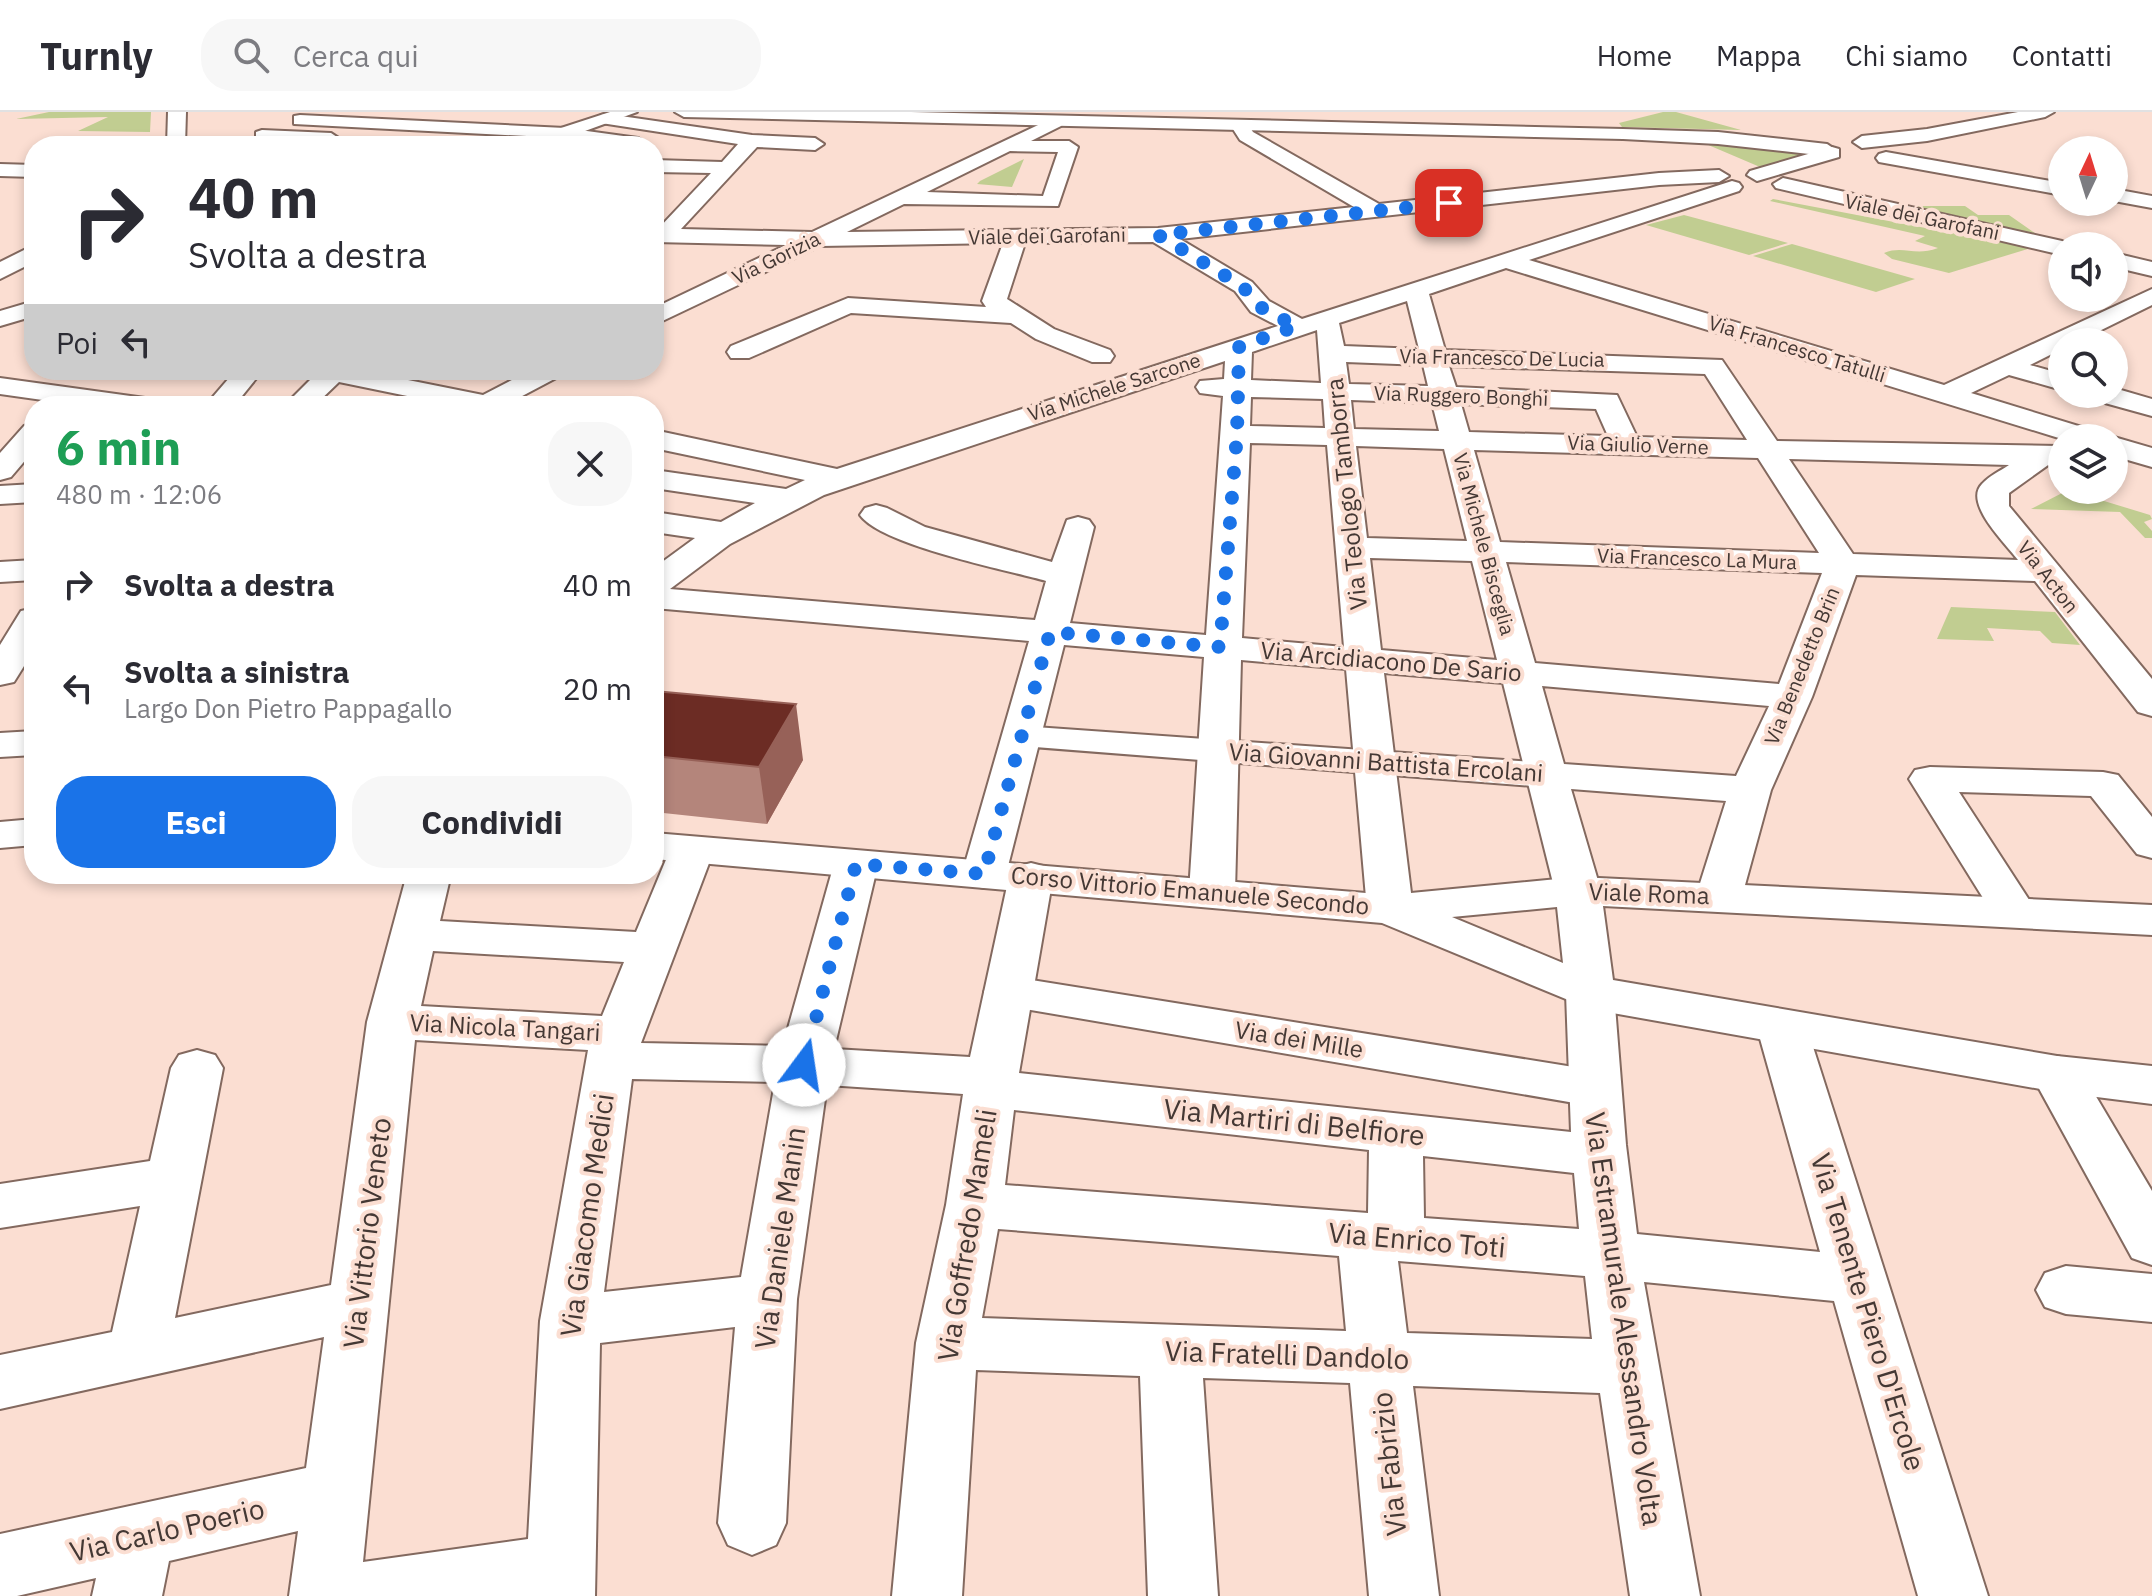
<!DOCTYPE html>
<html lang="it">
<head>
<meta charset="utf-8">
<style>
	:root { --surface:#fff; --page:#f7f7f7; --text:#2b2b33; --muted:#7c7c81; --line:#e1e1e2; --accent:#1a73e8 }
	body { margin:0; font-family:"IBM Plex Sans",sans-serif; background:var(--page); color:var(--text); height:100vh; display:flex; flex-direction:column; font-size:30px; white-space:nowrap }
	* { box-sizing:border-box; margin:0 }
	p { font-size:26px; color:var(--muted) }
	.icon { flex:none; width:44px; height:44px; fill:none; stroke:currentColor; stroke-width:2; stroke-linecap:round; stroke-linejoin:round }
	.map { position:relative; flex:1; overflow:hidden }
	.side { position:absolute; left:24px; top:284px; width:640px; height:488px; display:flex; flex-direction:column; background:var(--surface); border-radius:32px; box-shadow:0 4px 12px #0003 }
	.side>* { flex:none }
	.top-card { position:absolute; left:24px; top:24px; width:640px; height:244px; border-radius:32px; box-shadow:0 4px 12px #0003; background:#fff; color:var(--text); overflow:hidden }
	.needle { width:52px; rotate:4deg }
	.buttons { position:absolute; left:2048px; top:24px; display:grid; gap:16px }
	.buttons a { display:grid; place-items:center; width:80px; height:80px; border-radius:50%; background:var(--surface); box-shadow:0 4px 12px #0003; font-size:40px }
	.pin { position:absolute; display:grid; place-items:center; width:68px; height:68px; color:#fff; margin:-34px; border-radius:16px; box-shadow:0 4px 12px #0006 }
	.me { position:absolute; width:88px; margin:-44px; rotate:14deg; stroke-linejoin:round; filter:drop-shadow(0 0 6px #0008) }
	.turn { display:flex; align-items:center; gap:28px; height:168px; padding:0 32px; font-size:36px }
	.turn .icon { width:104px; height:104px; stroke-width:2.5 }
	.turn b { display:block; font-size:56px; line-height:68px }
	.then { display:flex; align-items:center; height:76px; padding:0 32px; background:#0003; gap:16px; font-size:30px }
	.round { display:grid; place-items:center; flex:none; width:84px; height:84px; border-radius:32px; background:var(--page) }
	.overview { display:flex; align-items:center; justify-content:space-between; height:136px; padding:0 32px }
	h1 { font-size:48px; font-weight:700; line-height:60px; color:#1e9e55 }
	.primary-button { display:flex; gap:16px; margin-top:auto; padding:16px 32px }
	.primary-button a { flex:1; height:92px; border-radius:32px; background:var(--accent); color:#fff; font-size:32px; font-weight:700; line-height:92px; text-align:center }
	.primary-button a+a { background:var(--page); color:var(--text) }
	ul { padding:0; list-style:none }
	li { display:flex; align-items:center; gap:24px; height:104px; padding:0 32px }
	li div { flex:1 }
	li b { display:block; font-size:30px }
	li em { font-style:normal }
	header { display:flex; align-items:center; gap:48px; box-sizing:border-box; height:112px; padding:0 40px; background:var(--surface); border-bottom:2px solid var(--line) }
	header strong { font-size:38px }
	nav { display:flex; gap:44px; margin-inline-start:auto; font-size:28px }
	.search { width:560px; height:72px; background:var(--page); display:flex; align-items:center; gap:20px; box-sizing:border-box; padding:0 28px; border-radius:32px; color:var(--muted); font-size:30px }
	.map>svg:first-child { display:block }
	.green { fill:#c1cd91 }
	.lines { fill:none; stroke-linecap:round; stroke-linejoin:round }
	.pedestrian-casing { stroke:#83695f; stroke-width:4 }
	.minor-casing { stroke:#83695f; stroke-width:4 }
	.tertiary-casing { stroke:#83695f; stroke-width:4 }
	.secondary-casing { stroke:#83695f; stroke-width:4 }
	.pedestrian { fill:#fff; fill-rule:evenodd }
	.minor { fill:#fff; fill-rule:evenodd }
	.tertiary { fill:#fff; fill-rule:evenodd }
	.secondary { fill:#fff; fill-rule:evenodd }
	.wall { fill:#b4857b }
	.shaded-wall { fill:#976158 }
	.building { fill:#6c2c24; stroke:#976158; stroke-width:2 }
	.route { stroke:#1a73e8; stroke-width:14; stroke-dasharray:0 25.2 }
	.labels { text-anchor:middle; stroke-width:8; stroke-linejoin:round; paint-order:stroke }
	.far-street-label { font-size:20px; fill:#443834; stroke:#fbded2 }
	.street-label { font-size:24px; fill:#443834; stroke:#fbded2 }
	.near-street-label { font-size:28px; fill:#443834; stroke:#fbded2 }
</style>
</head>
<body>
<header>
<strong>Turnly</strong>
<div class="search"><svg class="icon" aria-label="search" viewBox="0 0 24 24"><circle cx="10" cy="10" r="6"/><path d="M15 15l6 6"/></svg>Cerca qui</div>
<nav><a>Home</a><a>Mappa</a><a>Chi siamo</a><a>Contatti</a></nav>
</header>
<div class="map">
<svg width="2152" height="1484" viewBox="0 0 2152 1484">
	<rect width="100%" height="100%" fill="#fbded2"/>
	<path class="green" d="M49 0H151L150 20 78 19 108 5 16 7Z
		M1663 0H1676L1741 18 1622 15 1619 11Z
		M1706 32 1778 34 1807 43 1760 55Z
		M1024 47 1012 75 977 72 980 69Z
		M1773 87 2031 136 1949 161 1892 147 1884 141C1904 133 1914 145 1938 136L1915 129 1925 124 1770 89Z
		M1899 94H1965L1978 103H2009L2042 126Z
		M1684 103 1788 131 1749 143 1646 113Z
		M1792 132 1915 167 1876 180 1753 144Z
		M2068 378 2150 403 2152 407 2144 410 2152 419V426H2145L2120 400 2031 397Z
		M1951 495 2055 500 2080 533 2052 531 2040 519 1987 516 1994 529 1937 527Z"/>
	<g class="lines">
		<defs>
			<path id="pedestrian" d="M1021 614 1546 651 1560 655 1566 663 1560 671 1546 675 1008 633 1002 625 1008 617Z
				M1007 864 1592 958 1610 963 1617 976 1610 989 1592 994 990 891 984 880 990 869Z"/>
			<path id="minor" d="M168 0H186L185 34H167Z
				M2018 0H2054L2045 5 1927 29 1862 36 1853 30 1862 24 1927 17Z
				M607 2 752 23 815 26 824 32 815 38 757 35 681 117 812 120 1055 5 1064 10 1061 14 1031 29H1069L1078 35 1058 94 904 92 847 120 1158 116 1354 95 1240 28 1231 14 1240 9 1246 10 1253 20 1379 92 1659 61 1719 58 1729 64 1719 70 1659 73 1180 127 1252 170 1269 189 1302 207 1732 69 1739 71 1742 75 1739 79 1529 148 1944 273 2152 177V193L2077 230H2062V237L2030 253 2062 262V278L2009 263 1971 281 2098 320 2103 326 2062 327 1506 156 1429 182 1445 238 1722 248 1777 329 2058 334 2062 339 2058 346 2009 381V394L2152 567V604L2138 600 2035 469 1856 463 1812 585 1771 678 1742 784 1735 794 1719 798 1703 794 1696 784 1726 689 1571 677 1601 779 1594 789 1578 793 1562 789 1555 779 1503 571 1384 561 1413 797 1406 807 1390 811 1374 807 1367 797 1346 557 1241 548 1235 780 1228 790 1212 794 1196 790 1189 780 1204 545 1064 533 1006 762 1000 772 984 776 968 772 962 762 1029 529 654 496V456L695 426 654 420V400L721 410 755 391 654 376V358L786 377 805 368 654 336V318L837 357 1278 214 1251 200 1235 179 1153 130 1025 131 1007 187 1054 217 1110 238 1114 244 1110 250H1092L1036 227 1011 211 851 201 749 246H731L727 240 731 234 848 186 986 195 982 189 1003 131 820 134 654 213V196L786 133 654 130V116L658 117 711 61 654 60V48L722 50 738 32 601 11V3ZM1010 39 1058 40 1043 84 927 80ZM1407 189 1419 237 1344 234 1339 211ZM1317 218 1321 271 1251 268 1252 240ZM1225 249 1224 267 1200 269 1196 275 1200 281 1223 284 1206 523 1070 511 1094 415 1089 408 1078 405 1067 408 1052 450 925 415 887 396 876 393 865 396 860 403C881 433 1007 458 1046 469L1035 508 670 477 730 432 824 383ZM1346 250 1423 253 1428 274 1349 272ZM1449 254 1705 262 1747 328 1637 325 1617 283 1456 275ZM1251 285 1323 287 1325 316 1250 314ZM1351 288 1432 291 1439 319 1354 317ZM1461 292 1596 297 1608 324 1469 320ZM1250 331 1327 333 1344 535 1242 526ZM1356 334 1444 337 1467 429 1367 426ZM1474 338 1758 346 1819 441 1500 430ZM1789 347 2009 353C2000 359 1989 364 1982 372 1963 391 2006 432 2018 448L1853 442ZM1370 446 1472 449 1497 548 1381 538ZM1506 450 1822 461 1779 572 1535 551ZM1542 574 1769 594 1736 664 1564 652Z
				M300 3 565 16 638 26 647 32 614 34 565 26 294 12V4Z
				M262 18 331 21 340 27 331 33 256 28V20Z
				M1832 35 1839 37V45L1757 69 1747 63 1750 59Z
				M0 52 34 53V65L0 64Z
				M1783 66 2062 129 2072 134H2062V143L1776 76 1773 72Z
				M34 133V150L0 167V150Z
				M2114 141 2152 150V164L2114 155Z
				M236 258H263L234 294H205Z
				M305 258H358L483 283 531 258H564L560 264 509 291 511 294H456L339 270 314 294H284L313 265Z
				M0 266 145 286 155 288 159 294H85L0 282Z
				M2114 276 2152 287V304L2094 288 2090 282H2114Z
				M34 311V338L11 365 0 368V341L24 314Z
				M2114 325 2152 336V355L2114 344V326H2111Z
				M34 372V390L0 392V374Z
				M34 448V468L0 470V450Z
				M34 496V538L14 570 0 573V533L21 499Z
				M34 619V643L0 645V621Z
				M1930 655 2103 660 2118 663 2152 705V746L2137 742 2091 684 1959 680 2037 800 2030 810 2014 815 1998 810 1909 667 1915 658Z
				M692 725 708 729 714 738 641 931 783 934 834 752 840 742 856 739 872 742 878 752 834 937 970 945 1009 765 1015 755 1031 751 1047 755 1053 765 1019 961 1571 1020 1566 881 1573 869 1590 865 1607 869 1614 881 1626 1033 1637 1122 1820 1140 1757 916 1764 904 1782 899 1800 904 1807 916 1988 1484H1918L1834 1189 1644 1170 1700 1484H1630L1600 1281 1413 1274 1439 1484H1369L1350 1271 1203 1266 1218 1484H1148L1140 1264 976 1258 962 1484H892L916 1231 946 1093 963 982 827 973 797 1187 786 1411 776 1433 752 1443 728 1433 718 1411 735 1215 600 1231 595 1484H289L298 1419 169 1449 162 1484H92L96 1466 17 1484H0V1422L306 1356 324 1225 0 1297V1243L112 1220 140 1094 0 1116V1072L150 1049 171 956 179 943 197 938 215 943 223 956 175 1206 331 1173 367 910 407 762H451L440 809 636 820 670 738 676 729ZM433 839 624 850 602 904 421 894ZM415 928 588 938 540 1209 528 1427 363 1450ZM632 967 775 970 741 1165 604 1180ZM1014 998 1369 1038 1368 1101 1005 1073ZM1423 1044 1574 1061 1579 1117 1424 1106ZM998 1117 1339 1144 1346 1219 982 1206ZM1398 1149 1585 1164 1592 1227 1407 1221Z
				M2057 944 2075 949 2152 1079V1153L2132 1146 2031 962 2039 949Z
				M2066 1154 2152 1162V1210L2066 1202 2045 1195 2036 1178 2045 1161Z"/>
			<path id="tertiary" d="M610 0H637L544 34H516L518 30Z
				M34 189V204L0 214V199Z
				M34 707V733L0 736V710Z
				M654 721 1390 783 1578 765 2152 793V823L1603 794 1613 868 2057 944 2152 954V992L2057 980 1590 897 1382 811 654 747ZM1557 795 1563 851 1452 805Z"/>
			<path id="secondary" d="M675 0H911L1623 17 1718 20 1827 32 1836 38 1827 44 1718 32 1623 27 684 5Z
				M1886 40 2062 71V83L1879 50 1876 46 1879 42Z
				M2114 77 2152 84V96L2114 89Z"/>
		</defs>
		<use href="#pedestrian" class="pedestrian-casing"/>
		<use href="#minor" class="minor-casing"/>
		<use href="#tertiary" class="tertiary-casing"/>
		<use href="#secondary" class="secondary-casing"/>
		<use href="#pedestrian" class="pedestrian"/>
		<use href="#minor" class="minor"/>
		<use href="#tertiary" class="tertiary"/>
		<use href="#secondary" class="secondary"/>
	</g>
	<path class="wall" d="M654 579 803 648 767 712 654 700Z"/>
	<path class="shaded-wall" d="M796 592 803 648 767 712 759 655Z"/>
	<path class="building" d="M654 579 796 592 759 655 654 644Z"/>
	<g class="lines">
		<path class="route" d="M804 953 856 752 984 762 1050 520 1220 535 1237 322 1239 235 1297 214C1277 204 1254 197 1244 175L1158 123 1449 91"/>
	</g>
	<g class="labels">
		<g class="far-street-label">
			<text transform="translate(1922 105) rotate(12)" y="7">Viale dei Garofani</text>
			<text transform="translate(1047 124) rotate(-1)" y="7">Viale dei Garofani</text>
			<text transform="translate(776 146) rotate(-26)" y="7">Via Gorizia</text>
			<text transform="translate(1797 237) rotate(17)" y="7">Via Francesco Tatulli</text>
			<text transform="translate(1502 246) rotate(1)" y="7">Via Francesco De Lucia</text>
			<text transform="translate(1114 275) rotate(-18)" y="7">Via Michele Sarcone</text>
			<text transform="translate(1461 284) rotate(2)" y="7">Via Ruggero Bonghi</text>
			<text transform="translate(1638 333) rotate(2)" y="7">Via Giulio Verne</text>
			<text transform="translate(1484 432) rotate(75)" y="7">Via Michele Bisceglia</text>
			<text transform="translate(1697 447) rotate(2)" y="7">Via Francesco La Mura</text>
			<text transform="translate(2048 465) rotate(52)" y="7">Via Acton</text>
			<text transform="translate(1802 554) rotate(-68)" y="7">Via Benedetto Brin</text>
		</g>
		<g class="street-label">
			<text transform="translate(1347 382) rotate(-96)" y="8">Via Teologo Tamborra</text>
			<text transform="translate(1391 550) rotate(5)" y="8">Via Arcidiacono De Sario</text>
			<text transform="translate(1386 651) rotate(4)" y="8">Via Giovanni Battista Ercolani</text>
			<text transform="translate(1190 779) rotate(5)" y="8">Corso Vittorio Emanuele Secondo</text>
			<text transform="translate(1649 782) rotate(2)" y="8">Viale Roma</text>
			<text transform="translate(505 916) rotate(3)" y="8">Via Nicola Tangari</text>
			<text transform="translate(1299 928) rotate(9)" y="8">Via dei Mille</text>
		</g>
		<g class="near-street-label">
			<text transform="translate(1294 1010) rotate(6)" y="10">Via Martiri di Belfiore</text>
			<text transform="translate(587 1103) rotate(-82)" y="10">Via Giacomo Medici</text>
			<text transform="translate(367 1121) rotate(-83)" y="10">Via Vittorio Veneto</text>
			<text transform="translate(967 1123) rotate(-81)" y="10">Via Goffredo Mameli</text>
			<text transform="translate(780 1126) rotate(-82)" y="10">Via Daniele Manin</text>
			<text transform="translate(1417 1128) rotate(5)" y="10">Via Enrico Toti</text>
			<text transform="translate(1868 1200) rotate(73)" y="10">Via Tenente Piero D'Ercole</text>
			<text transform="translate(1624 1207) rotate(82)" y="10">Via Estramurale Alessandro Volta</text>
			<text transform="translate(1287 1243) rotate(2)" y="10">Via Fratelli Dandolo</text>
			<text transform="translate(1389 1352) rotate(-96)" y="10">Via Fabrizio</text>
			<text transform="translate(167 1418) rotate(-13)" y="10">Via Carlo Poerio</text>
		</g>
	</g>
</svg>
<div class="buttons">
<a><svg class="needle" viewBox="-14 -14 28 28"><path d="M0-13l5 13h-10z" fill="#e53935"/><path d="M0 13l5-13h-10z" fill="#7c7c81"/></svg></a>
<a><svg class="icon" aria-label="sound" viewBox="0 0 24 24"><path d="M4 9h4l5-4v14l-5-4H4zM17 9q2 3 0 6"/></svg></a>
<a><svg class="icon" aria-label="search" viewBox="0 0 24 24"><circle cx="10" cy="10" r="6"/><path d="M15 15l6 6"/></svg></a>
<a><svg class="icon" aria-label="layers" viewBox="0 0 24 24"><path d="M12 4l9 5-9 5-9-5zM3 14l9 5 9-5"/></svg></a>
</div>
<div class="pin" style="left:1449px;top:91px;background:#d93025"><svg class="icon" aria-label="arrive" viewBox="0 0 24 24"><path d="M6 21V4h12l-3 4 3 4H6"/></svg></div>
<svg class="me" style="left:804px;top:953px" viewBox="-20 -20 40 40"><circle r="19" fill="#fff"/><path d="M0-13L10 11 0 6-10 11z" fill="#1a73e8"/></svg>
<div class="top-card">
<div class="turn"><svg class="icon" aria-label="right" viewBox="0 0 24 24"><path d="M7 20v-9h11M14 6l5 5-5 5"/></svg><div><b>40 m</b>Svolta a destra</div></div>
<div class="then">Poi<svg class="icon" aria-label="left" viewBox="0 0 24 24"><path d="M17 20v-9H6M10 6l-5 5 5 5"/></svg></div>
</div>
<section class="side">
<div class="overview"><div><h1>6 min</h1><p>480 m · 12:06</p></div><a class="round"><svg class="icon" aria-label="close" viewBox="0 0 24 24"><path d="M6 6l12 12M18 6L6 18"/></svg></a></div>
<ul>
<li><svg class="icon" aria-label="right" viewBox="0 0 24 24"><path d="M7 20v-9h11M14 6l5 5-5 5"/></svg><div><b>Svolta a destra</b></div><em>40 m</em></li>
<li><svg class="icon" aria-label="left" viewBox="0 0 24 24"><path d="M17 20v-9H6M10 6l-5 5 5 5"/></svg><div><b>Svolta a sinistra</b><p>Largo Don Pietro Pappagallo</p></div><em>20 m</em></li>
</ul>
<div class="primary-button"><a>Esci</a><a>Condividi</a></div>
</section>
</div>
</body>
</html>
